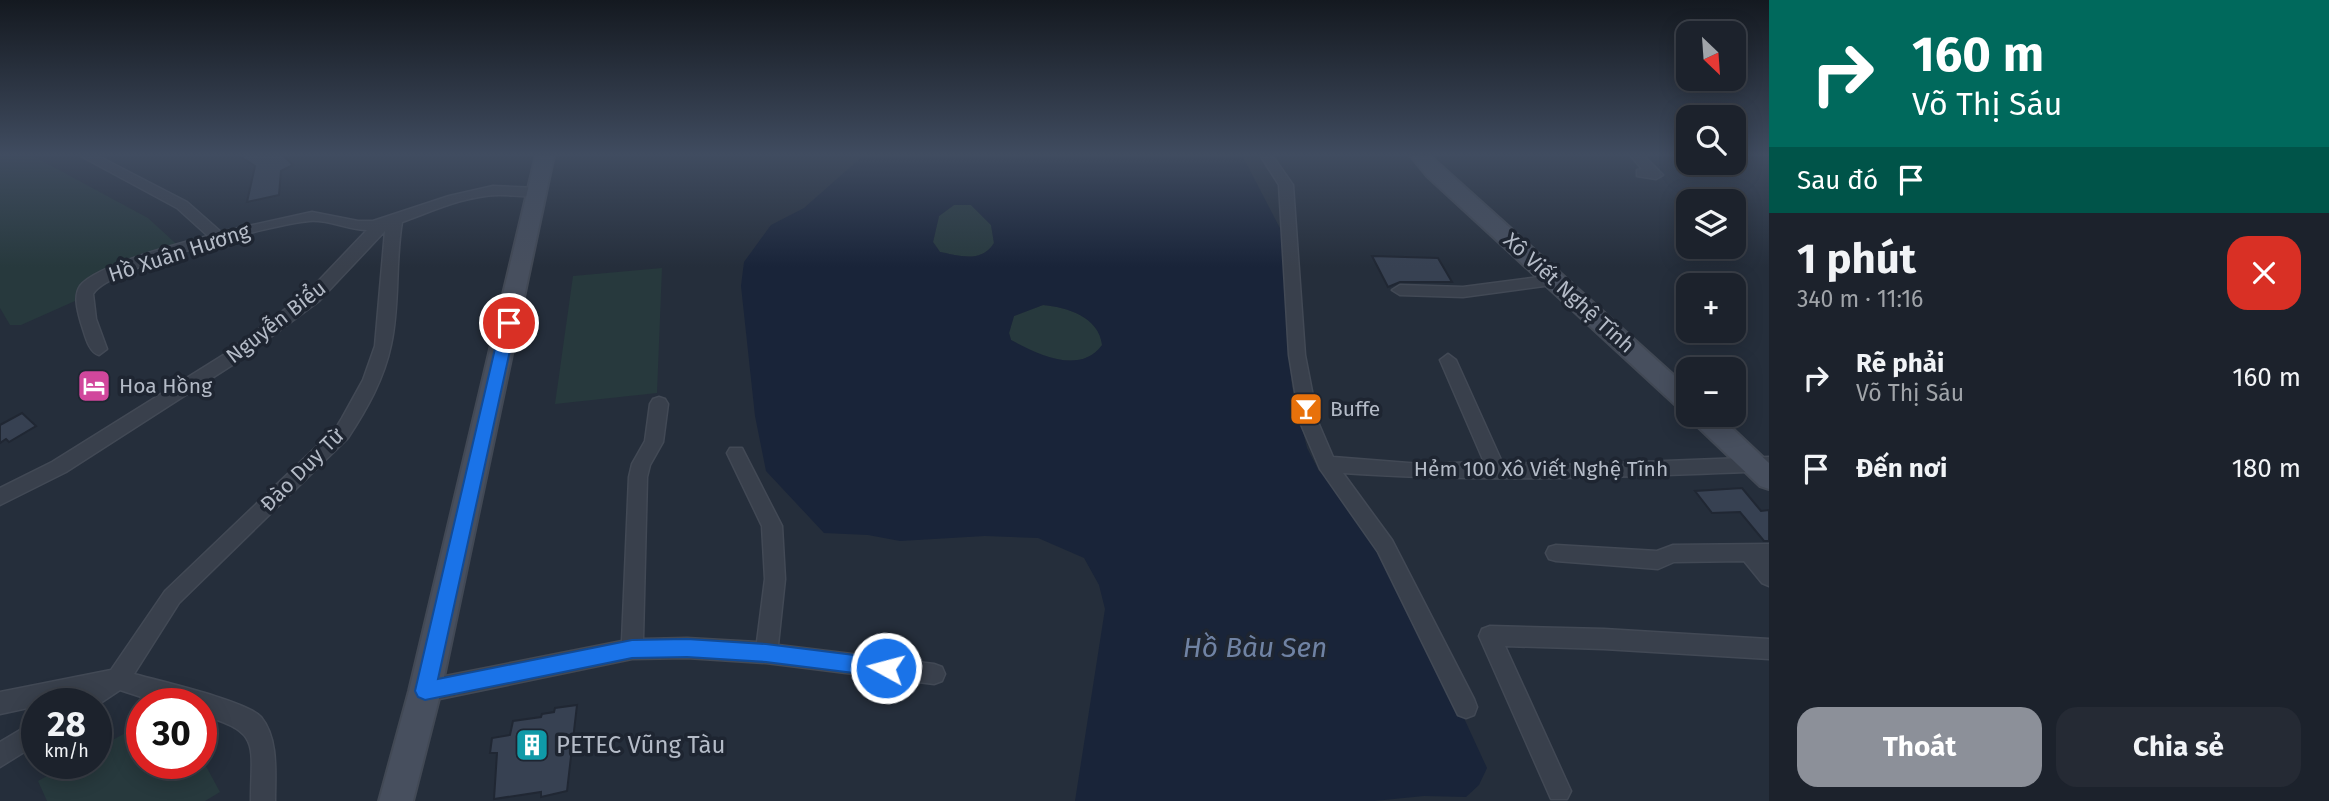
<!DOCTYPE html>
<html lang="vi">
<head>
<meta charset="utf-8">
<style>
	:root { --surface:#1c222c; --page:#252a34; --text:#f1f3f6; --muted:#a0a4a9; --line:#3a3f48; --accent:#8c9099 }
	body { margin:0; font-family:"Fira Sans",sans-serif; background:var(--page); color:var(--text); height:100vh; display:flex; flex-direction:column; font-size:26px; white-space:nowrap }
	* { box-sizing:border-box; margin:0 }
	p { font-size:23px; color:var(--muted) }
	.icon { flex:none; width:38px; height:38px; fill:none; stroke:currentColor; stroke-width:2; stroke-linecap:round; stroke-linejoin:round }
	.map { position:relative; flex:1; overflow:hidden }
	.side { display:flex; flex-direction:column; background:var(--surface); width:560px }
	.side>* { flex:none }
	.top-card { background:#00695c; color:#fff; overflow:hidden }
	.needle { width:46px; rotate:155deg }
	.fabs { position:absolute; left:1676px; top:21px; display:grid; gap:14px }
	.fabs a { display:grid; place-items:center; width:70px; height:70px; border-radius:14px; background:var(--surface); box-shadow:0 4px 18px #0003,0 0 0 2px var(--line); font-size:35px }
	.speed { position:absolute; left:21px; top:688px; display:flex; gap:14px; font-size:35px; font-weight:700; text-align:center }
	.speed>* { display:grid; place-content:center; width:91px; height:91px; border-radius:50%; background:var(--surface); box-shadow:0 4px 18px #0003,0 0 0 2px var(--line); line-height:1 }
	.speed small { font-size:18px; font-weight:400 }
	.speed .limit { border:10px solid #d22; background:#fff; color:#111 }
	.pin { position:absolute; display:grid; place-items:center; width:60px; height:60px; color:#fff; margin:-30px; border:4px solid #fff; border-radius:50%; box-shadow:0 2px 7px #0007 }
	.me { position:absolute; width:77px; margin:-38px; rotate:277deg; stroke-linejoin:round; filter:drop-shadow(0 0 5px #0008) }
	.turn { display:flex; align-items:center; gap:24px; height:147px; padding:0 28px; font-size:32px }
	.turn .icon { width:91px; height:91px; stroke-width:2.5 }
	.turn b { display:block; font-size:49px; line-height:60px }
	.then { display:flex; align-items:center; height:66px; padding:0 28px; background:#0003; gap:14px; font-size:26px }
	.round { display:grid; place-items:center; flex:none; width:74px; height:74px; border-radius:21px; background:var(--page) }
	.head { display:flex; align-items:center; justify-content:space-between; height:119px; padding:0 28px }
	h1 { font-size:42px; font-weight:700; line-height:52px }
	.primary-button { display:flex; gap:14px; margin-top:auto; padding:14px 28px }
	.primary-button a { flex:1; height:80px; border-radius:21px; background:var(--accent); color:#fff; font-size:28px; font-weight:700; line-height:80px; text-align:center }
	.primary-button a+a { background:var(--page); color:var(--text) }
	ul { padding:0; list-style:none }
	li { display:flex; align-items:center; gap:21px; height:91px; padding:0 28px }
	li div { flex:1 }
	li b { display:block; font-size:26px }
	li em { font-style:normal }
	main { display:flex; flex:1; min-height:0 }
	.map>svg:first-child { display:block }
	.green { fill:#27393d }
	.water { fill:#192439; fill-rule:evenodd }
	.building { fill:#374152; stroke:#202733; stroke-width:2 }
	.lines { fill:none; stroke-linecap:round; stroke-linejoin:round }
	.street-casing { stroke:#424955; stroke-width:3 }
	.secondary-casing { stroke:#424955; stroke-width:4 }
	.street { fill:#39404c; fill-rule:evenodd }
	.secondary { fill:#474f5e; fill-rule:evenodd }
	.route { fill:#1a73e8; stroke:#114b97; stroke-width:2 }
	.labels { text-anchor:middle; stroke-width:7; stroke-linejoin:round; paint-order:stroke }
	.street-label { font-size:21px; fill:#b4bbc7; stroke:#1e2531 }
	.poi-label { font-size:21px; fill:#b4bbc7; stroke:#1e2531; text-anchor:start }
	.near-poi-label { font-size:24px; fill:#b4bbc7; stroke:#1e2531; text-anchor:start }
	.near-water-label { font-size:28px; font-style:italic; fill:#7083a4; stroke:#1e2531 }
</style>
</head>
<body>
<main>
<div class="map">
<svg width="1769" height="801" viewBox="0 0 1769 801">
	<rect width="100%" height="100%" fill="#252e3b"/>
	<path class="green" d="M0 155 33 156 148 218 184 251 110 279 84 297 21 325H10L0 308Z
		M954 205H971L991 225 994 243C982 263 960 256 940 252L933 242 939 216Z
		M662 268 657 393 555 404 573 276Z
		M1043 305C1067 307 1099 317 1103 345 1080 375 1039 355 1011 340L1009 333 1014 316Z
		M142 724V763H201V757L220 792 205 801H47L38 781 71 763H96V749Z"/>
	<path class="water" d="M864 155H1242L1283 234 1287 256 1286 329 1292 387 1307 448 1319 471 1344 492 1445 677 1487 768 1479 785 1466 797 1424 796 1374 801H1075L1105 609 1099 585 1084 558 1038 538 985 536 900 541 868 535 824 533 766 471 755 416 741 286 744 262 771 225 804 208ZM954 205H971L991 225 994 243C982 263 960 256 940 252L933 242 939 216ZM1043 305C1067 307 1099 317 1102 345 1080 375 1039 355 1011 340L1009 333 1014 316Z"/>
	<path class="building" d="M238 155H283L293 165 281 171 279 195 247 202 255 166Z
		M1372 256 1438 258 1452 282H1400L1388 287Z
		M22 413 36 426 9 442 6 439 0 443V425Z
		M1742 488 1761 511 1769 510V541H1764L1740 512 1712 513 1695 491Z
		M577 705 567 791 541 797V792L494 799 497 753H490L492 738 510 735 513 721 541 717 542 714 554 712 555 708Z"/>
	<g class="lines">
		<defs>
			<path id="street" d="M79 155H96L187 202 221 232 312 212 358 221H373L449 196 493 186 539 188 546 192C536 200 511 194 498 195 464 196 433 211 402 222 395 263 400 305 391 345 384 379 367 409 348 438L179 603 134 674C159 681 247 701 261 717 279 739 275 774 275 801H251C251 744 262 732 201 715V704H163L120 690 96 706V704H69L71 699 37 704V706L0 714V692L111 670 165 591 336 428 342 418 363 380 375 346 385 231 319 301 237 362 66 472 0 505V488L52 462 225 354 307 293 367 230C347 230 329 219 309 221 274 224 108 267 93 294L96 319 107 349 99 355C88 352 85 334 81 323 78 312 73 296 80 286 96 265 181 243 208 236L177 208Z
				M1260 155H1272L1293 185 1305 355 1318 422 1333 457 1421 464 1484 462 1440 360 1448 354 1456 360 1502 462 1562 465 1769 457V471C1627 477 1485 483 1343 473L1392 540 1474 699 1477 707 1474 715 1466 718 1458 715 1378 552 1320 469 1300 422 1289 355 1279 185Z
				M1630 155H1643L1663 175 1656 179 1637 176V170L1642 169Z
				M1554 275 1559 276 1562 280 1559 284 1463 297 1400 295 1392 290 1400 285 1463 287Z
				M659 397 665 399 668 404 663 442 650 465 647 477 643 639 687 638 757 642 765 579 762 526 727 453 730 448H742L782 526 785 579 778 645 934 664 942 667 945 674 942 681 934 684 766 663 687 658 632 659 425 702 417 698 414 691 417 684 425 680 622 641 629 477 632 464 645 441 650 404 653 399Z
				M1769 544V586L1762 583 1744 561 1674 562 1658 569 1556 561 1549 559 1546 553 1549 547 1556 545 1657 551 1673 545Z
				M1490 626 1604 629 1769 639V659L1604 649 1505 646 1571 791 1567 799H1551L1479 636 1482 629Z
				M37 720V744L0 767V742Z"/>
			<path id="secondary" d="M536 155H554L441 691 413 801H379L409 691Z
				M1410 155H1429L1689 389V412L1680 409 1427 176Z
				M1690 415H1718L1769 463V489L1760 486 1693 422Z"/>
		</defs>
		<use href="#street" class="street-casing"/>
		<use href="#secondary" class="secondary-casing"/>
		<use href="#street" class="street"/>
		<use href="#secondary" class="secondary"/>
	</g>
	<linearGradient id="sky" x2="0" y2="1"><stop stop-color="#141920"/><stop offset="0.58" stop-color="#404c60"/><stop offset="1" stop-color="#404c60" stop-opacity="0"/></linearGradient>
	<rect width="1769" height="267" fill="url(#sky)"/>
	<path class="route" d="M509 318 516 323 438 679 632 640 687 639 766 644 886 659 893 662 896 668 893 675 886 677 766 662 687 657 632 658 425 700 418 697 415 691 501 323Z"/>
	<defs>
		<symbol id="hotel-square" viewBox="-11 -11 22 22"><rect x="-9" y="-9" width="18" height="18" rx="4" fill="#d1479c" stroke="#1e2531"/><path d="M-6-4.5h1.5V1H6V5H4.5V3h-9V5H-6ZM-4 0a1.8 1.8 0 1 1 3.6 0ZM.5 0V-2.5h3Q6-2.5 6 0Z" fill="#fff"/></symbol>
		<symbol id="bar-square" viewBox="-11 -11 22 22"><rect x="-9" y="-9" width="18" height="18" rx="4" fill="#e8710a" stroke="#1e2531"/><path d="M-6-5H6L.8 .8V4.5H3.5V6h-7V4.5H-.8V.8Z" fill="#fff"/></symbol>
		<symbol id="building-square" viewBox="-11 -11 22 22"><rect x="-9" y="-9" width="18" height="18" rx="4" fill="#0f9aa8" stroke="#1e2531"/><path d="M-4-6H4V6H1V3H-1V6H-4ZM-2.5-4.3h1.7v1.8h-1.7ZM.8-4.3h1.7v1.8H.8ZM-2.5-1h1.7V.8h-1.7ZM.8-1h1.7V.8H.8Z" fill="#fff"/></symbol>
	</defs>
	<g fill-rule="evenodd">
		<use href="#hotel-square" x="75" y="367" width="38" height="38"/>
		<use href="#bar-square" x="1287" y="390" width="38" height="38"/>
		<use href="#building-square" x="513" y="726" width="38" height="38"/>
	</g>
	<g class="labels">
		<g class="street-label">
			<text transform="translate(179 253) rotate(-18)" y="7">Hồ Xuân Hương</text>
			<text transform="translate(1569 293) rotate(42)" y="7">Xô Viết Nghệ Tĩnh</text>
			<text transform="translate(276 322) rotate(-38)" y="7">Nguyễn Biểu</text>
			<text x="1541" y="476">Hẻm 100 Xô Viết Nghệ Tĩnh</text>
			<text transform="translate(302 470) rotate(-45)" y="7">Đào Duy Từ</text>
		</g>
		<g class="poi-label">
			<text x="119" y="393">Hoa Hồng</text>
			<text x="1330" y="416">Buffe</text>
		</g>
		<g class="near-poi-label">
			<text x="556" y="753">PETEC Vũng Tàu</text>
		</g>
		<g class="near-water-label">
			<text x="1255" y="657">Hồ Bàu Sen</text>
		</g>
	</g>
</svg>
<div class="fabs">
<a><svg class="needle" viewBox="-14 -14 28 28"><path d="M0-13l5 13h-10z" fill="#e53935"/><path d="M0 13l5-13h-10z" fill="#a0a4a9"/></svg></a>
<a><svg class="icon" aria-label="search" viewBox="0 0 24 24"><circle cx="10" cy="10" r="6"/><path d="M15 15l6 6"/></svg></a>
<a><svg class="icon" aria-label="layers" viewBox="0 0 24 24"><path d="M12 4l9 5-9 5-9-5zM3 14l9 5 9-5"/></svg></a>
<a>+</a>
<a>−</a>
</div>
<div class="speed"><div>28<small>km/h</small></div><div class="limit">30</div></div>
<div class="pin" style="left:509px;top:323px;background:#d93025"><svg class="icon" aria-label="arrive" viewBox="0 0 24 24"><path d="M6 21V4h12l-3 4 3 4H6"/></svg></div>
<svg class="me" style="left:886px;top:668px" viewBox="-20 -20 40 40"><circle r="17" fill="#1a73e8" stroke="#fff" stroke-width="3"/><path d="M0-11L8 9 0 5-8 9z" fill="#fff"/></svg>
</div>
<section class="side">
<div class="top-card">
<div class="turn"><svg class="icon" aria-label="right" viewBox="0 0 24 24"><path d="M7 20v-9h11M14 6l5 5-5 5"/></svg><div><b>160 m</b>Võ Thị Sáu</div></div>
<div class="then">Sau đó<svg class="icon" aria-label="arrive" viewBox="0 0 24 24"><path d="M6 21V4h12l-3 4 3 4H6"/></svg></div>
</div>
<div class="head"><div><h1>1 phút</h1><p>340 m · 11:16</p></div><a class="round" style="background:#d93025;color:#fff"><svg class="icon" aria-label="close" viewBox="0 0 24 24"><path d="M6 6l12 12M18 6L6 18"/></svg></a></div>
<ul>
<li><svg class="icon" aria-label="right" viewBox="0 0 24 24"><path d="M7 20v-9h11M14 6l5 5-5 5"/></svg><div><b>Rẽ phải</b><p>Võ Thị Sáu</p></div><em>160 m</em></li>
<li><svg class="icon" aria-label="arrive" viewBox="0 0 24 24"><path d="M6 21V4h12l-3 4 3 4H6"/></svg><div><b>Đến nơi</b></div><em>180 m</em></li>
</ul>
<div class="primary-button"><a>Thoát</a><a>Chia sẻ</a></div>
</section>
</main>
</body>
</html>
